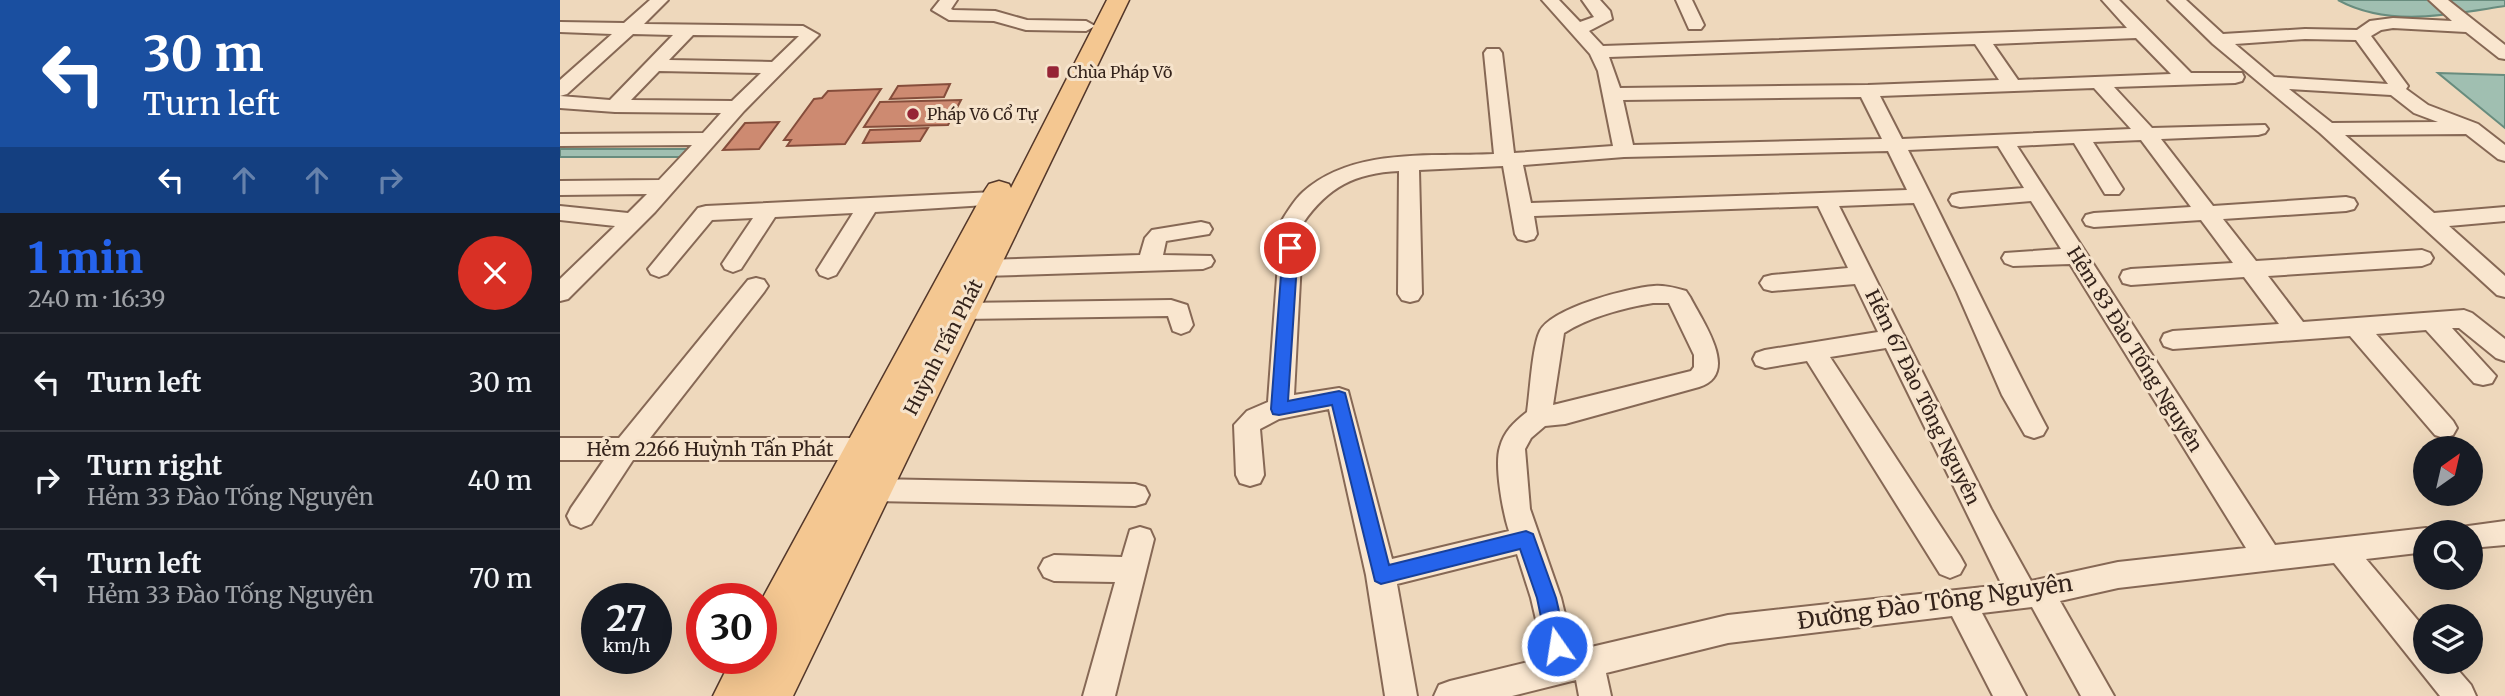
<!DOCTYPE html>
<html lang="en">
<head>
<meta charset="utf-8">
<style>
	:root { --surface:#171b24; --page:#242831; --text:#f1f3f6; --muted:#9ea1a6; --line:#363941; --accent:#2563eb }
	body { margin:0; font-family:Merriweather,serif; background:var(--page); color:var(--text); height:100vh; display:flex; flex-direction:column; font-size:26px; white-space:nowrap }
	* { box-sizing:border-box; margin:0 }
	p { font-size:23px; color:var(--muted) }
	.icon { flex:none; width:38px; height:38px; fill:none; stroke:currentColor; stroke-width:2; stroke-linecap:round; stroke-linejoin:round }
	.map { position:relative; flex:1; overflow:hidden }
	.details { display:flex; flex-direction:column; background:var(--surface); width:560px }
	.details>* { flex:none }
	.hud { background:#1a4fa0; color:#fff; overflow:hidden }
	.needle { width:46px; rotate:34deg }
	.controls { position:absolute; left:1853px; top:436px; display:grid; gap:14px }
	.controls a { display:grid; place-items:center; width:70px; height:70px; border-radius:50%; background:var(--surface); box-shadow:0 7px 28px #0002; font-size:35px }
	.speed { position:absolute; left:21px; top:583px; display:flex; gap:14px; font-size:35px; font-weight:700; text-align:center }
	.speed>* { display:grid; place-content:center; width:91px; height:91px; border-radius:50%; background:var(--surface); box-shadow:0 7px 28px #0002; line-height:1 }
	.speed small { font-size:18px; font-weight:400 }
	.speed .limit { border:10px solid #d22; background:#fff; color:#111 }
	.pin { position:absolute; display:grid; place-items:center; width:60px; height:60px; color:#fff; margin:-30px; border:4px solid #fff; border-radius:50%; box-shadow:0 2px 7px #0007 }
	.me { position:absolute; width:77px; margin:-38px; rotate:347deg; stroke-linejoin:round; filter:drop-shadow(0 0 5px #0008) }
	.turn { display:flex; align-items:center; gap:24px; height:147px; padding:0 28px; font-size:32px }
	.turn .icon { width:91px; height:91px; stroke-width:2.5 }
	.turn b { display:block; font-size:49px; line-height:60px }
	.lanes { display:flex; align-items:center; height:66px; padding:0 28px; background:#0003; justify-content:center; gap:35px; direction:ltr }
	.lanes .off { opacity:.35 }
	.round { display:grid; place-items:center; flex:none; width:74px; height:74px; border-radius:37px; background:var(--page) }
	.headline { display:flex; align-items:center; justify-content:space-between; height:119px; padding:0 28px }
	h1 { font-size:42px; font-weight:800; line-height:52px; color:var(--accent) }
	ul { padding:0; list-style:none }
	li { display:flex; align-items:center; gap:21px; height:98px; padding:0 28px; border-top:2px solid var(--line) }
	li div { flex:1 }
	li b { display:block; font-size:26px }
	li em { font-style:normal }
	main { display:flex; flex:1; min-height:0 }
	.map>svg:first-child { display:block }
	.water { fill:#a0bfb1; stroke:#688c7e; stroke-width:2 }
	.building { fill:#cd8a71; stroke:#854d3b; stroke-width:2 }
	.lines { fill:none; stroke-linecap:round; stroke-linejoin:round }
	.minor-casing { stroke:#866855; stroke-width:4 }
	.major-casing { stroke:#53372a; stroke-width:3 }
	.minor { fill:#f9e6cf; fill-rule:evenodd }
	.major { fill:#f4c791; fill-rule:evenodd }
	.route { fill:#2563eb; stroke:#184099; stroke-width:2 }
	.poi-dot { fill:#962436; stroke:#f6e3cb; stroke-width:2.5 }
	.labels { text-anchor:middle; stroke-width:6; stroke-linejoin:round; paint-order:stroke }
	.far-poi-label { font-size:16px; fill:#34231b; stroke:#f6e3cb; text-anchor:start }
	.street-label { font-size:19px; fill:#34231b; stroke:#f6e3cb }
	.near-street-label { font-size:23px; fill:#34231b; stroke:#f6e3cb }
</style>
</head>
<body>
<main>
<section class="details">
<div class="hud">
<div class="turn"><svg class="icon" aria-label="left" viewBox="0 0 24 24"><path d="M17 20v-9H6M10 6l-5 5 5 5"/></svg><div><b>30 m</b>Turn left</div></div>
<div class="lanes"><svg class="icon" aria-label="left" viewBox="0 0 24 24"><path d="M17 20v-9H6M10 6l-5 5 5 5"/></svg><svg class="icon off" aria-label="ahead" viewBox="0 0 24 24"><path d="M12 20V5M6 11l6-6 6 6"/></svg><svg class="icon off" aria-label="ahead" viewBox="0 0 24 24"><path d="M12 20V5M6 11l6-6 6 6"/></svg><svg class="icon off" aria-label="right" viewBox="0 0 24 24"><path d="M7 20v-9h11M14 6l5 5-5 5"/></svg></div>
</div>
<div class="headline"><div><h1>1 min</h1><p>240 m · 16:39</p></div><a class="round" style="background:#d93025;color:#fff"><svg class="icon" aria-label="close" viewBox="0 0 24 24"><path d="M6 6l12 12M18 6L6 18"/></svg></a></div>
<ul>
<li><svg class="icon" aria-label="left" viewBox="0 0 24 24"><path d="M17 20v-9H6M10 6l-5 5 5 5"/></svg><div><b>Turn left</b></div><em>30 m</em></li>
<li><svg class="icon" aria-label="right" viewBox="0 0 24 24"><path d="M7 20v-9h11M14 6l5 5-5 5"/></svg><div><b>Turn right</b><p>Hẻm 33 Đào Tống Nguyên</p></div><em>40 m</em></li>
<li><svg class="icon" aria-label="left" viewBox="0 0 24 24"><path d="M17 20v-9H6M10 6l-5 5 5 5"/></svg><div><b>Turn left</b><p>Hẻm 33 Đào Tống Nguyên</p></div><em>70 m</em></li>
</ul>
</section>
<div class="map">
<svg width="1945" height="696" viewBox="0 0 1945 696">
	<rect width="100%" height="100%" fill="#eed8bc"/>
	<path class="water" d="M1778 0H1945V6C1891 14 1829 28 1778 0Z
		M1878 73 1945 75V128Z
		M0 149H128L120 157H0Z"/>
	<path class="building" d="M390 84 384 97 330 99 338 86Z
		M321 89 285 144 227 146 231 140H224L254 99 262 98 268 91Z
		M401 100 388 125 304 127 320 102Z
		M219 122 199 149 163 150 185 123Z
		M368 128 360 141 303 143 310 130Z"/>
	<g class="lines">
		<defs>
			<path id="minor" d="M90 0H108L84 24 243 26 259 35 184 111 95 212 8 299 0 301V279L55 226 0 220V206L68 213 87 194 0 195V181L99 180 132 145 0 146V134L143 133 161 113 55 112 0 108V96L50 100 113 35 73 34 7 94 0 96V80L52 34 0 32V22L64 23ZM133 35 239 36 212 62 109 60ZM99 71 201 73 172 101 71 100Z
				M380 0H397L391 9 393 10 435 11 467 20 526 21 535 26 526 31 466 30 434 21 389 20 372 10Z
				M982 0H999L1020 22 1034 17 1022 0H1040L1050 11 1052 19 1029 31 1043 46 1567 28 1542 0H1559L1631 73H1682L1684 77 1682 81 1675 83 1554 87 1592 128 1705 125 1708 129 1705 133 1698 135 1601 139 1653 206 1786 197 1794 199 1797 204 1794 209 1786 211 1663 219 1696 261 1862 250 1870 253 1873 258 1870 263 1862 266 1708 276 1743 322 1904 310 1912 313 1945 339V361L1936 358 1899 328H1892L1936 376 1932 383 1923 385 1914 383 1866 330 1816 334 1893 421 1897 428 1893 435 1884 438 1875 435 1790 336 1613 349 1604 346 1601 340 1604 334 1613 331 1719 324 1684 277 1571 285 1563 283 1560 277 1563 271 1571 269 1673 263 1641 220 1534 227 1526 225 1523 220 1526 215 1534 213 1631 207 1581 140 1533 142 1563 189 1559 194H1545L1514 143 1457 146 1715 545 1866 528 1876 531 1866 532V552L1806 559 1866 630V662H1891L1911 685 1916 696H1880L1774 563 1558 588 1500 601 1554 696H1521L1472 607 1422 613 1466 696H1433L1392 616 1168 643 1046 673 1051 696H1019L1016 680 952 696H874L879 685 890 681 985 658 971 598 957 554 837 584 857 696H825L806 575 769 409 719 419 700 429 704 475 700 483 690 486 680 483 676 475 674 425 687 411 708 402 721 222C727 212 735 199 743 192 793 147 872 157 934 154L924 53 927 49H939L942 53 954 153 1053 146 1038 71 1030 54ZM1576 38 1611 74 1458 80 1433 44ZM1415 44 1439 80 1308 85 1060 88 1049 57ZM1534 88 1571 129 1342 139 1320 96ZM1301 97 1322 139 1073 145 1063 100ZM1438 146 1464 188 1400 193 1392 195 1389 200 1392 205 1400 207 1471 201 1501 249 1445 253 1442 258 1445 263 1453 266 1510 264 1686 548 1558 562 1471 581 1431 509 1279 206 1354 203 1397 292 1442 395 1465 435 1474 438 1483 435 1487 428C1439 337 1395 242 1348 150ZM1328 151 1347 190 971 203 963 165 1064 157ZM943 166 955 234 958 239 966 241 974 239 977 234 974 216 1258 206 1288 268 1212 275 1204 277 1200 283 1204 289 1212 291 1295 284 1318 332 1205 350 1196 353 1193 359 1196 365 1205 368 1247 361 1380 574 1390 578 1400 574 1405 565 1400 556 1270 357 1326 348 1442 585 1168 615 1014 651 1001 598 970 509 965 449 971 438 985 426 1005 424 1139 387C1181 374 1142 321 1130 297L1126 291C1115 288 1105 285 1094 286 1067 288 992 308 980 331 972 347 970 393 967 412 954 422 944 432 940 447 934 465 943 513 949 531L832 559 788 391 779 388 734 395 743 223C768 187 795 173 839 171L838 294 842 300 850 302 858 300 862 294 859 170ZM1093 303H1109L1134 355V367L1131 371 993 405 1004 333C1029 317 1063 308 1093 303Z
				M1116 0H1132L1144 25 1141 29H1129Z
				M1608 0H1626L1663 34 1745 29 1797 30 1810 21 1833 18 1892 21 1869 0H1888L1945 45V59L1939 58 1906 32 1833 28 1821 30 1811 36 1848 86 1846 89 1868 105 1918 124 1945 145V161L1938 159 1906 134 1785 135 1874 213 1945 207V221L1889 226 1945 276V297L1937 295 1760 133 1653 44ZM1745 39 1796 40 1828 84 1714 77 1675 44ZM1729 89 1831 95 1854 113 1878 122 1772 123Z
				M434 192 442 194 445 199 442 204 315 212 276 275 268 278 260 275 257 270 293 213 215 217 181 269 173 272 165 269 162 264 193 218 152 220 107 274 99 277 91 274 88 269 138 208 146 206Z
				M641 222 649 224 652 229 649 234 606 241 603 255 651 256 654 261 651 266 643 269 423 276 415 273 412 268 415 263 423 260 580 255 585 238 592 230Z
				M196 278 204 280 208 286 204 292 90 438H301L310 441 314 449 310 457 301 460H73L31 524 21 528 11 524 7 516 11 508 44 460H0V438H59L188 280Z
				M611 300 627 305 633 325 629 331 621 334 613 331 608 316 401 319 393 317 389 311 393 305 401 303Z
				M313 479 575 484 585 487 589 495 585 503 575 506 313 501 303 498 299 490 303 482Z
				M1945 521V545L1911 548V532H1899L1901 527Z
				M580 527 590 530 594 539 555 696H523L555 582 494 581 484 577 479 568 484 559 494 555 562 557 570 530Z"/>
			<path id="major" d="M547 0H569L233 696H153L172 658H201V601L425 190 429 184 439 181 449 184 451 188Z"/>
		</defs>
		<use href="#minor" class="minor-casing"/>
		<use href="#major" class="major-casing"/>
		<use href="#minor" class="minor"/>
		<use href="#major" class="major"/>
	</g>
	<path class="route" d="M730 244 738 248 728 401 779 391 785 393 829 565 966 531 973 534 996 598 1007 646 1004 652 997 655 990 652 987 646 977 598 960 549 821 584 815 581 772 405 719 415 713 414 711 409 723 248Z"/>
	<g class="poi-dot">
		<rect x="486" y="65" width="14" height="14" rx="3.5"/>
		<circle cx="353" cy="114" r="7"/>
	</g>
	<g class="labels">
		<g class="far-poi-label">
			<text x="507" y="78">Chùa Pháp Võ</text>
			<text x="367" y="120">Pháp Võ Cổ Tự</text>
		</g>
		<g class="street-label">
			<text transform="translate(383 347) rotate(-63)" y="7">Huỳnh Tấn Phát</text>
			<text transform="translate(1575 349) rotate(58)" y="7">Hẻm 83 Đào Tống Nguyên</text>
			<text transform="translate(1363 397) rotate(64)" y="7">Hẻm 67 Đào Tông Nguyên</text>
			<text x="150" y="456">Hẻm 2266 Huỳnh Tấn Phát</text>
		</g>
		<g class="near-street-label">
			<text transform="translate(1375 602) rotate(-8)" y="8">Đường Đào Tông Nguyên</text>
		</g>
	</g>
</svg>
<div class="controls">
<a><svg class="needle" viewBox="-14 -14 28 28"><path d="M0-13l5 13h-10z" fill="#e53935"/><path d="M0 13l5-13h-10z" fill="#9ea1a6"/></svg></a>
<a><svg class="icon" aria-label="search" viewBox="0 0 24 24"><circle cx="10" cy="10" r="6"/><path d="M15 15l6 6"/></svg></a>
<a><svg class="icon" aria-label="layers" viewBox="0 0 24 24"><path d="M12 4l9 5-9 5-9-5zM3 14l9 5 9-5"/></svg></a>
</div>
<div class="speed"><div>27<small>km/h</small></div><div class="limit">30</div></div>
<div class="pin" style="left:730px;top:248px;background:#d93025"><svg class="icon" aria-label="arrive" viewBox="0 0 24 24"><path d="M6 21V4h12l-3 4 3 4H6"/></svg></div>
<svg class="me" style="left:997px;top:646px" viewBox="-20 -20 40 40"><circle r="17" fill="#2563eb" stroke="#fff" stroke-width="3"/><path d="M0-11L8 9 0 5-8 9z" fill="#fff"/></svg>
</div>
</main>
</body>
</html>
